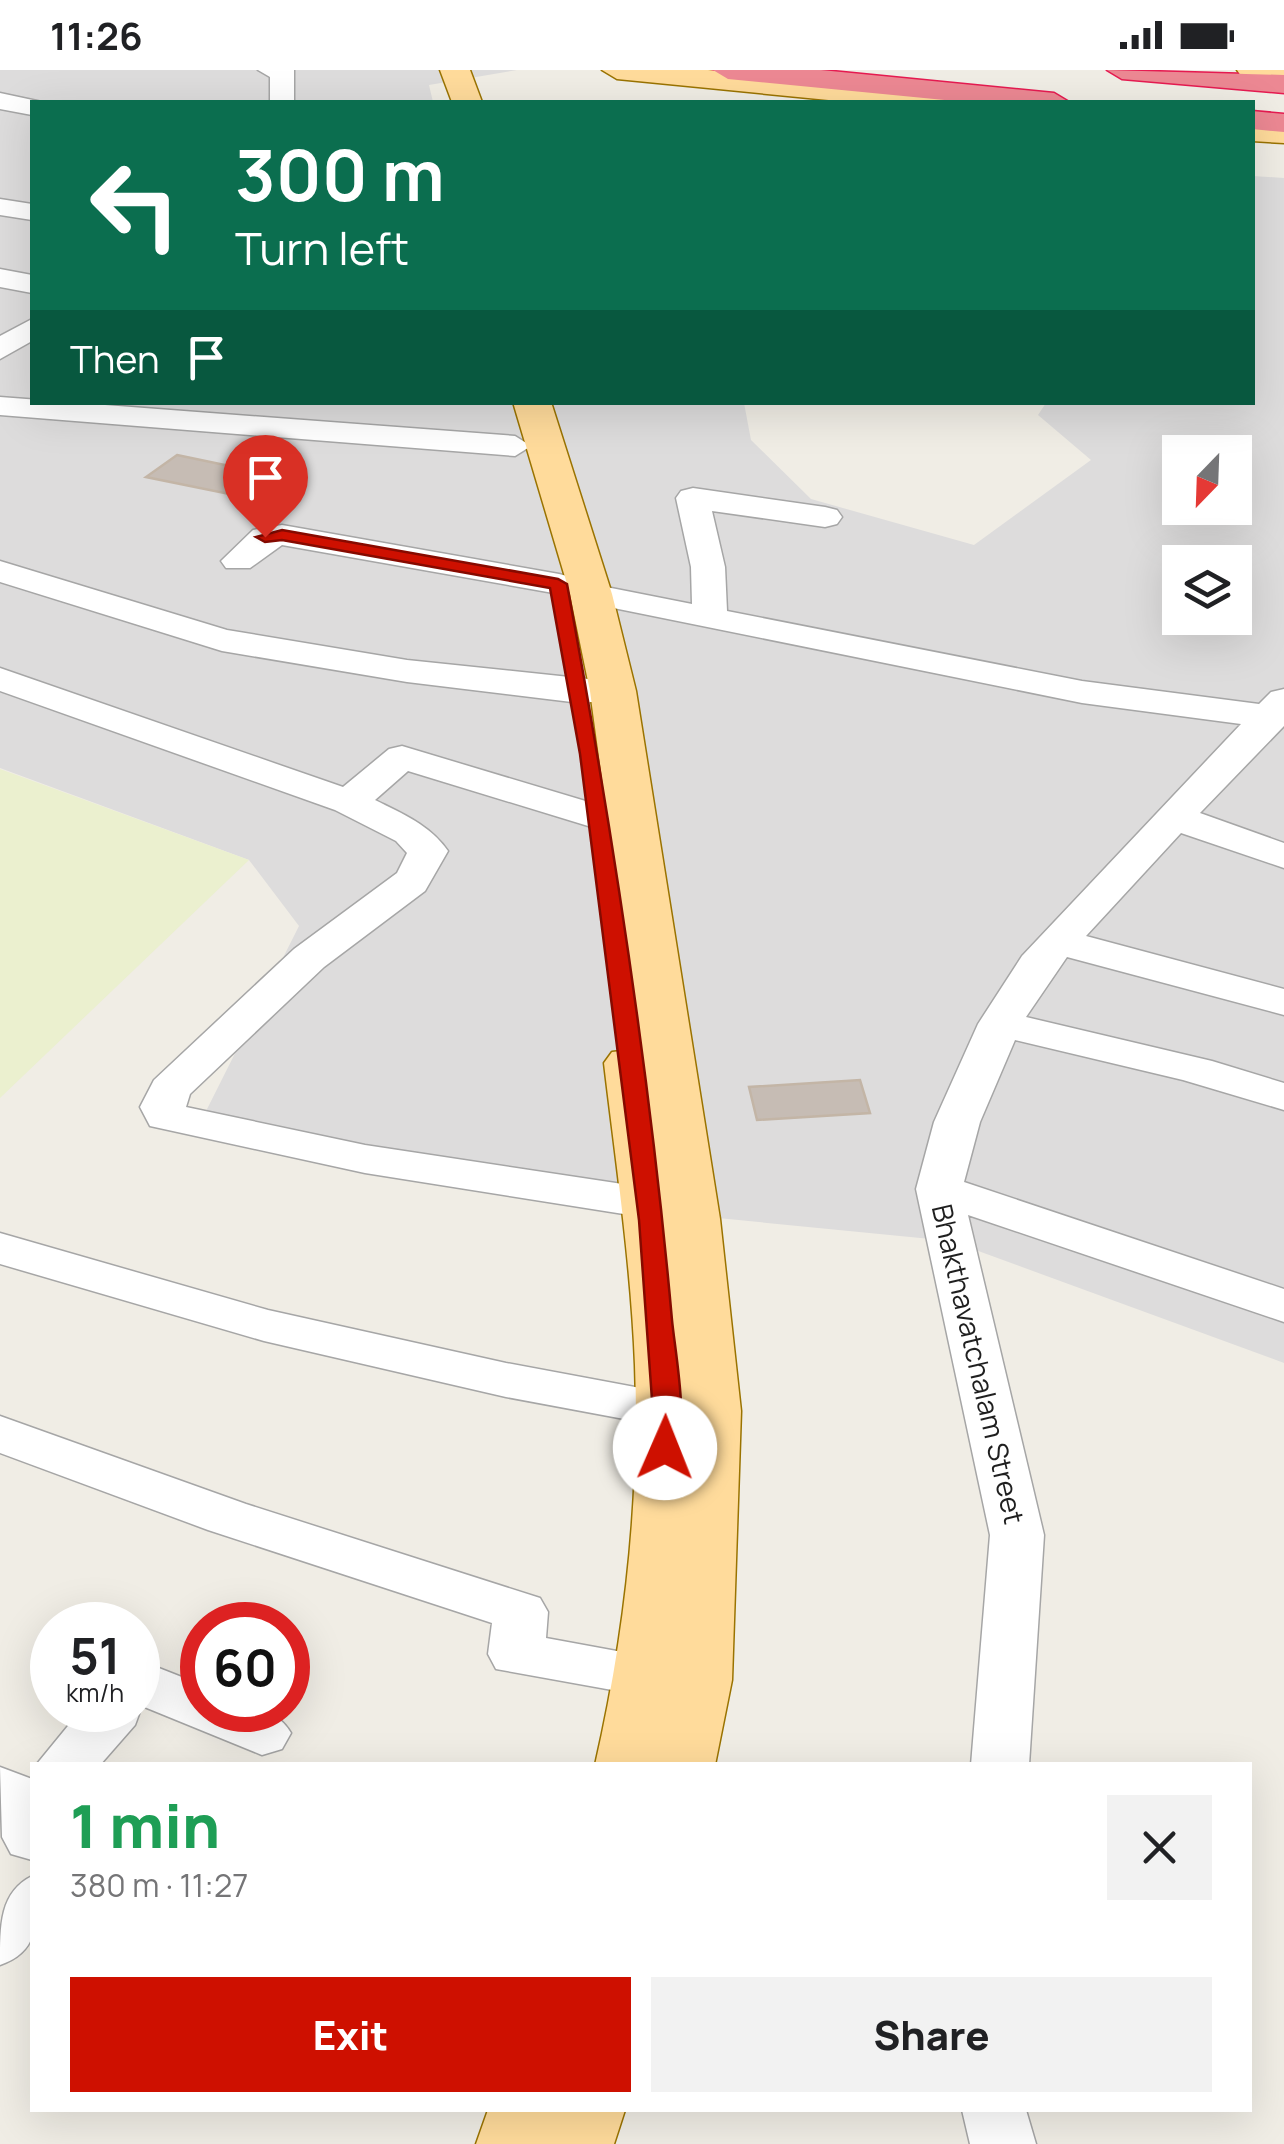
<!DOCTYPE html>
<html lang="en">
<head>
<meta charset="utf-8">
<style>
	:root { --surface:#fff; --page:#f2f2f2; --text:#202124; --muted:#757577; --accent:#ce1000 }
	body { margin:0; font-family:Manrope,sans-serif; background:var(--page); color:var(--text); height:100vh; display:flex; flex-direction:column; font-size:38px; white-space:nowrap }
	* { box-sizing:border-box; margin:0 }
	p { font-size:32px; color:var(--muted) }
	.icon { flex:none; width:55px; height:55px; fill:none; stroke:currentColor; stroke-width:2; stroke-linecap:round; stroke-linejoin:round }
	.map { position:relative; flex:1; overflow:hidden }
	.panel { position:absolute; left:30px; top:1692px; width:1222px; height:350px; display:flex; flex-direction:column; background:var(--surface); border-radius:0px; box-shadow:0 10px 40px #0002 }
	.panel>* { flex:none }
	.guide { position:absolute; left:30px; top:30px; width:1225px; height:305px; border-radius:0px; box-shadow:0 10px 40px #0002; background:#0b6e4f; color:#fff; overflow:hidden }
	.needle { width:65px; rotate:203deg }
	.controls { position:absolute; left:1162px; top:365px; display:grid; gap:20px }
	.controls a { display:grid; place-items:center; width:90px; height:90px; border-radius:0px; background:var(--surface); box-shadow:0 10px 40px #0002; font-size:50px }
	.speed { position:absolute; left:30px; top:1532px; display:flex; gap:20px; font-size:50px; font-weight:700; text-align:center }
	.speed>* { display:grid; place-content:center; width:130px; height:130px; border-radius:50%; background:var(--surface); box-shadow:0 10px 40px #0002; line-height:1 }
	.speed small { font-size:25px; font-weight:400 }
	.speed .limit { border:15px solid #d22; background:#fff; color:#111 }
	.pin { position:absolute; display:grid; place-items:center; width:85px; height:85px; color:#fff; margin:-102px -42px; border-radius:50% 50% 50% 0; rotate:-45deg; box-shadow:0 0 10px #0007 }
	.pin .icon { rotate:45deg }
	.me { position:absolute; width:110px; margin:-55px; rotate:1deg; stroke-linejoin:round; filter:drop-shadow(0 0 8px #0008) }
	.turn { display:flex; align-items:center; gap:35px; height:210px; padding:0 40px; font-size:45px }
	.turn .icon { width:130px; height:130px; stroke-width:2.5 }
	.turn b { display:block; font-size:70px; line-height:85px }
	.then { display:flex; align-items:center; height:95px; padding:0 40px; background:#0003; gap:20px; font-size:38px }
	.round { display:grid; place-items:center; flex:none; width:105px; height:105px; border-radius:0px; background:var(--page) }
	.head { display:flex; align-items:center; justify-content:space-between; height:170px; padding:0 40px }
	h1 { font-size:60px; font-weight:800; line-height:75px; color:#1e9e55 }
	.cta { display:flex; gap:20px; margin-top:auto; padding:20px 40px }
	.cta a { flex:1; height:115px; border-radius:0px; background:var(--accent); color:#fff; font-size:40px; font-weight:800; line-height:115px; text-align:center }
	.cta a+a { background:var(--page); color:var(--text) }
	.status { display:flex; justify-content:space-between; align-items:center; height:70px; padding:0 50px; background:var(--surface); direction:ltr }
	.status svg { height:28px; fill:currentColor }
	.map>svg:first-child { display:block }
	.residential { fill:#dddcdc; fill-rule:evenodd }
	.farmland { fill:#ebf0cf }
	.building { fill:#c6bcb4; stroke:#c3b5a6; stroke-width:2.5 }
	.lines { fill:none; stroke-linecap:round; stroke-linejoin:round }
	.minor-casing { stroke:#a6a6a6; stroke-width:3 }
	.major-casing { stroke:#9a7300; stroke-width:3 }
	.highway-casing { stroke:#e61b51; stroke-width:3 }
	.minor { fill:#fff; fill-rule:evenodd }
	.major { fill:#ffdb9b; fill-rule:evenodd }
	.highway { fill:#ec8893; fill-rule:evenodd }
	.route { fill:#ce1000; stroke:#860a00; stroke-width:2.5 }
	.labels { text-anchor:middle; stroke-width:8; stroke-linejoin:round; paint-order:stroke }
	.street-label { font-size:28px; fill:#1f1f1f; stroke:#fff }
</style>
</head>
<body>
<div class="status"><b>11:26</b><svg viewBox="0 0 49 12"><path d="M0 12V9h3v3zM5 12V6h3v6zM10 12V3h3v9zM15 12V0h3v12zM26 1h20v11H26zM47 4h2v5h-2z"/></svg></div>
<div class="map">
<svg width="1284" height="2074" viewBox="0 0 1284 2074">
	<rect width="100%" height="100%" fill="#f0ede5"/>
	<path class="residential" d="M0 0H517L429 15 433 32H32V332L744 333 751 370 811 429 974 475 1091 390 1038 345 1046 333 1252 332 1253 106 1284 108V1293L951 1171 677 1144 196 1061 299 856 249 790 0 698ZM1180 382H1235V438H1180ZM1180 492H1235V548H1180Z"/>
	<path class="farmland" d="M0 699 249 790 0 1028Z"/>
	<path class="building" d="M177 385 258 402 229 424 146 407Z
		M860 1010 870 1043 757 1050 749 1017Z"/>
	<g class="lines">
		<defs>
			<path id="minor" d="M258 0H294V32H270V7Z
				M0 23 42 32H32V45L0 39Z
				M0 129 32 134V150L0 145Z
				M0 199 32 205V223L0 217Z
				M32 249V271L0 289V266Z
				M0 327 515 366 531 376 515 386 0 345Z
				M693 418 825 437 837 440 842 447 837 454 825 457 712 441 725 497 727 541 1082 611 1259 634 1271 622 1284 619V656L1200 743 1284 773V798L1181 763 1086 866 1284 919V945L1067 887 1026 947 1212 991 1284 1013V1040L1183 1010 1015 970 980 1052 964 1112 1284 1219V1252L968 1145 1044 1465 1029 1695H971L990 1465 916 1119 934 1052 978 954 1022 886 1241 654 1082 633 579 531 574 524 579 517 591 514 692 534 691 497 676 428 681 421Z
				M282 455 559 504 571 507 576 514 571 521 559 524 282 475 250 498H226L221 491 253 460Z
				M0 491 227 560 407 590 626 613 631 621 626 629 580 633 407 612 222 581 0 512Z
				M0 598 343 717 389 679 402 676 612 739 618 747 612 755 598 759 408 701 375 730C403 744 430 755 448 781L425 821 324 897 190 1024 186 1037 365 1075 649 1118 666 1123 672 1133 666 1143 649 1148 365 1103 150 1056 140 1037 154 1010 294 879 397 803 407 783 396 771 335 740 0 621Z
				M0 1163 268 1240 506 1293 667 1323 685 1328 692 1340 685 1352 667 1357 506 1327 264 1271 0 1194Z
				M0 1346 246 1434 540 1528 548 1542 546 1568 671 1591 679 1606 671 1621 651 1627 496 1599 488 1584 492 1553 208 1460 0 1383Z
				M141 1591 202 1615V1640C235 1640 273 1631 291 1663L282 1679 262 1685 142 1636 135 1655 100 1695H36L81 1640H138Z
				M0 1697 32 1709V1790L11 1784 2 1767Z
				M32 1806C35 1847 44 1880 0 1895 0 1854 0 1822 32 1806Z
				M962 2040H1026L1036 2074H970Z"/>
			<path id="major" d="M440 0H470L482 32H452Z
				M602 0H708L936 23 951 32H849L617 9Z
				M1237 0H1284V12L1241 6Z
				M1252 52 1284 55V73L1252 71Z
				M513 332H551L612 524 636 621 720 1149 741 1341 732 1610 715 1695H595C625 1564 640 1430 635 1295 631 1194 616 1094 604 993L612 982 639 979 590 621 570 524Z
				M488 2040H625L614 2074H476Z"/>
			<path id="highway" d="M713 0H821L1054 23 1069 32H965L728 9Z
				M1107 0 1284 5V23L1122 9Z
				M1252 41 1284 44V62L1252 59Z"/>
		</defs>
		<use href="#minor" class="minor-casing"/>
		<use href="#major" class="major-casing"/>
		<use href="#highway" class="highway-casing"/>
		<use href="#minor" class="minor"/>
		<use href="#major" class="major"/>
		<use href="#highway" class="highway"/>
	</g>
	<path class="route" d="M282 460 558 509 567 514C612 757 650 1004 672 1250 675 1282 690 1358 674 1385H656L639 1150 580 684 550 518 282 470 265 472 256 467Z"/>
	<g class="labels">
		<g class="street-label">
			<text transform="translate(978 1294) rotate(77)" y="10">Bhakthavatchalam Street</text>
		</g>
	</g>
</svg>
<div class="controls">
<a><svg class="needle" viewBox="-14 -14 28 28"><path d="M0-13l5 13h-10z" fill="#e53935"/><path d="M0 13l5-13h-10z" fill="#757577"/></svg></a>
<a><svg class="icon" aria-label="layers" viewBox="0 0 24 24"><path d="M12 4l9 5-9 5-9-5zM3 14l9 5 9-5"/></svg></a>
</div>
<div class="speed"><div>51<small>km/h</small></div><div class="limit">60</div></div>
<div class="pin" style="left:265px;top:467px;background:#d93025"><svg class="icon" aria-label="arrive" viewBox="0 0 24 24"><path d="M6 21V4h12l-3 4 3 4H6"/></svg></div>
<svg class="me" style="left:665px;top:1378px" viewBox="-20 -20 40 40"><circle r="19" fill="#fff"/><path d="M0-13L10 11 0 6-10 11z" fill="#ce1000"/></svg>
<div class="guide">
<div class="turn"><svg class="icon" aria-label="left" viewBox="0 0 24 24"><path d="M17 20v-9H6M10 6l-5 5 5 5"/></svg><div><b>300 m</b>Turn left</div></div>
<div class="then">Then<svg class="icon" aria-label="arrive" viewBox="0 0 24 24"><path d="M6 21V4h12l-3 4 3 4H6"/></svg></div>
</div>
<section class="panel">
<div class="head"><div><h1>1 min</h1><p>380 m · 11:27</p></div><a class="round"><svg class="icon" aria-label="close" viewBox="0 0 24 24"><path d="M6 6l12 12M18 6L6 18"/></svg></a></div>
<div class="cta"><a>Exit</a><a>Share</a></div>
</section>
</div>
</body>
</html>
